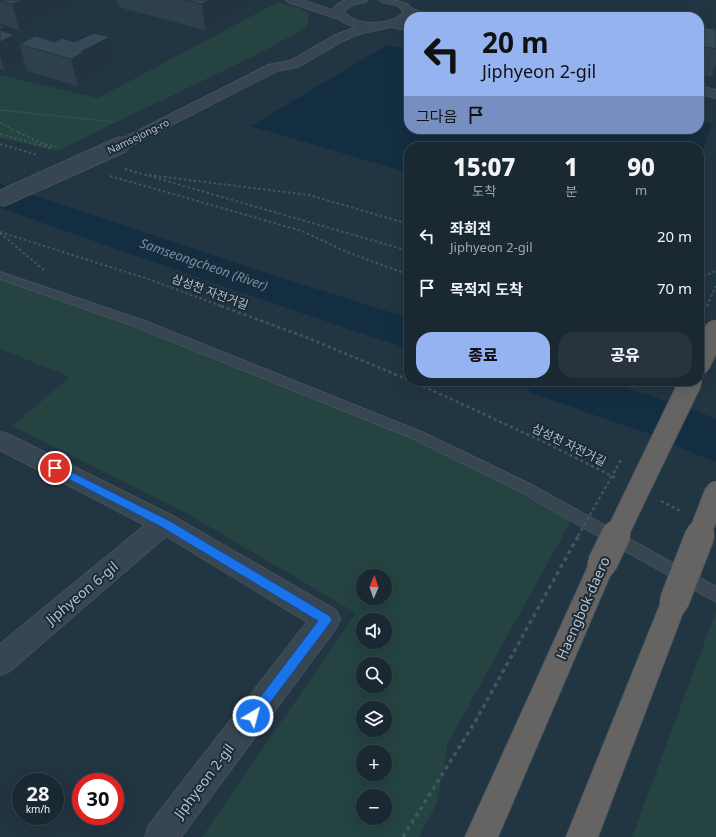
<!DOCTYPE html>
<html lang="ko">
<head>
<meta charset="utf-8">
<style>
	:root { --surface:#1a2832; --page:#27343e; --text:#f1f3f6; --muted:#9fa6ac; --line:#38444d; --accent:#95b2f1 }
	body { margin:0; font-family:"Noto Sans","Noto Sans KR",sans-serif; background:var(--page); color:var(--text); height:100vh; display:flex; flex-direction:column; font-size:15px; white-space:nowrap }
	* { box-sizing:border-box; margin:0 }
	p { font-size:13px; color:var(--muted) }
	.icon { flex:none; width:22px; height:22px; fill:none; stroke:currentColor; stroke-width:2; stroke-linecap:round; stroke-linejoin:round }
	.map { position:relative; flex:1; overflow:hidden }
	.drawer { position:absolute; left:404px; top:142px; width:300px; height:244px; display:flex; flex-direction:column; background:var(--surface); border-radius:16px; box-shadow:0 4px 16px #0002,0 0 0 1px var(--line) }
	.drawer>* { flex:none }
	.banner { position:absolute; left:404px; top:12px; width:300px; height:122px; border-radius:16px; box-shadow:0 4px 16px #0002,0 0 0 1px var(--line); background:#95b2f1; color:#111; overflow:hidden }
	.needle { width:26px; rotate:2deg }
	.fabs { position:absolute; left:356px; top:569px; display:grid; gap:8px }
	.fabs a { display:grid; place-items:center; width:36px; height:36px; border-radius:50%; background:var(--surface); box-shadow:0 4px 16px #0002,0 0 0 1px var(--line); font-size:20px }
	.speed { position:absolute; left:12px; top:773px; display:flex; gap:8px; font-size:20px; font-weight:700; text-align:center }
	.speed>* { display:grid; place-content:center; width:52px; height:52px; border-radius:50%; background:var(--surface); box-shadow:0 4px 16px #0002,0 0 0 1px var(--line); line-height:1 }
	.speed small { font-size:10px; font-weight:400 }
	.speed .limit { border:6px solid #d22; background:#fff; color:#111 }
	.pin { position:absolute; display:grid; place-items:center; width:34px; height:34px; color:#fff; margin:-17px; border:2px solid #fff; border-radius:50%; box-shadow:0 1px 4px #0007 }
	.me { position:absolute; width:44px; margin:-22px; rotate:37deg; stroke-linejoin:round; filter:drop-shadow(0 0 3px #0008) }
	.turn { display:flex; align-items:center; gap:14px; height:84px; padding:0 12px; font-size:18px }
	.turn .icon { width:52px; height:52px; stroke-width:2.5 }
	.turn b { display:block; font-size:28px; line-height:34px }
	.then { display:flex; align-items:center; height:38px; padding:0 12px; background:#0003; gap:8px; font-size:15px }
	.eta { display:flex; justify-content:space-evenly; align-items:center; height:68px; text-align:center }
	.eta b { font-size:24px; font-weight:800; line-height:28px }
	.cta { display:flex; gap:8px; margin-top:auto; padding:8px 12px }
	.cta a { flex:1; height:46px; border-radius:16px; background:var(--accent); color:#111; font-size:16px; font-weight:800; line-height:46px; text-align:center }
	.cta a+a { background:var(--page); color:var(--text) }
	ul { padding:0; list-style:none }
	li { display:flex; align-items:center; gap:12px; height:52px; padding:0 12px }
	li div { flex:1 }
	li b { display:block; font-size:15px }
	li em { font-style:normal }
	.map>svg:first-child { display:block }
	.green { fill:#244341; fill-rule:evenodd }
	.water { fill:#142e41 }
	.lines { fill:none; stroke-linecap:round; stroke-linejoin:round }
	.river { fill:#142e41; fill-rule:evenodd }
	.service-casing { stroke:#43525d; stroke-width:2 }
	.minor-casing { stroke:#43525d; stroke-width:2 }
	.tertiary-casing { stroke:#43525d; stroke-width:2 }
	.trunk-casing { stroke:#42515c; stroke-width:2 }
	.path-far3 { stroke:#3e5a58; stroke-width:1.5; stroke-dasharray:1.5 1.5; stroke-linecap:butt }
	.path-far2 { stroke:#3e5a58; stroke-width:2; stroke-dasharray:2.5 2.5; stroke-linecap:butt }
	.path-far1 { stroke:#3e5a58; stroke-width:2.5; stroke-dasharray:3 3; stroke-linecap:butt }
	.path { stroke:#3e5a58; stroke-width:3.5; stroke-dasharray:4 4; stroke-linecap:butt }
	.service { fill:#374651; fill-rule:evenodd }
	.minor { fill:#374651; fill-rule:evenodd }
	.tertiary { fill:#374651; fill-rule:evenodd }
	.trunk { fill:#666462; fill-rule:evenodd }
	.tertiary-bridge-casing { stroke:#43525d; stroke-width:18; stroke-linecap:butt }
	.trunk-bridge-far1-casing { stroke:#42515c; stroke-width:24; stroke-linecap:butt }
	.trunk-bridge-casing { stroke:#42515c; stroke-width:31; stroke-linecap:butt }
	.path-bridge-far1 { stroke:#3e5a58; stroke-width:2.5; stroke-dasharray:3 3; stroke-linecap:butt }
	.path-bridge { stroke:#3e5a58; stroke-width:3.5; stroke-dasharray:4 4; stroke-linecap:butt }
	.tertiary-bridge { stroke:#374651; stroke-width:16 }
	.trunk-bridge-far1 { stroke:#666462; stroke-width:22 }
	.trunk-bridge { stroke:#666462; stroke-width:29 }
	.wall { fill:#2d404c }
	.shaded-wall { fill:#24343e }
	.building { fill:#344a58; stroke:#24343e }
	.route { fill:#1a73e8; stroke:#114b97 }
	.labels { text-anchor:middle; stroke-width:4; stroke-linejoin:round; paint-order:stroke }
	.far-street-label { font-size:10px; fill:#b3c1cc; stroke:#1c2b36 }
	.street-label { font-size:12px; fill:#b3c1cc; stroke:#1c2b36 }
	.water-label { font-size:13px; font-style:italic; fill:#6992ae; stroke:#1c2b36 }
	.near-street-label { font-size:14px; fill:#b3c1cc; stroke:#1c2b36 }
</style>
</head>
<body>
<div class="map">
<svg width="716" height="837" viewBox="0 0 716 837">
	<rect width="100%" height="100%" fill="#223542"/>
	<path class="green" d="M278 2 299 8 308 13C310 21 307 26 301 31L252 57 57 151 0 138V75L98 98Z
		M0 278 233 359 438 451 571 521 448 743 437 803 419 837H202L356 613 181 510 12 426 70 377 0 349ZM363 576H385V598H363ZM363 620H385V642H363ZM363 664H385V686H363ZM363 708H385V730H363ZM363 752H385V774H363ZM363 796H385V818H363Z
		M716 611V837H632Z"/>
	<path class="water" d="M387 45 409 50V129H699V120L712 124 699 161V147H409V173L251 126Z"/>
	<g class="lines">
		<path class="river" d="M0 184 272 275 409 318V349L242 293 0 208Z
			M524 381H604L696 411 716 419V461L697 455 658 437 531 393Z"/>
		<defs>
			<path id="service" d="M0 272 142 320 424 433 532 485 716 587V602L522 493 414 439 134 326 0 279Z"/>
			<path id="minor" d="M286 0H303L343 14 345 16 343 18H335L288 2Z
				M408 7 428 15 430 17C420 17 409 18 402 10L404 8Z
				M390 21 409 23V31L386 26 384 24 386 22Z
				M699 86 716 90V98L699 94Z
				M0 432 8 434 173 516 336 610 340 619 336 628 181 837H145L149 825 307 622 166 536 10 671 0 675V644L145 525 0 450Z"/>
			<path id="tertiary" d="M346 0H367L365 2 352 5 344 11C355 27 391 26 403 13L402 9 396 5 382 2 380 0C394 0 409 0 415 13L412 17H409L408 21 399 25 359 34 343 41 298 67 277 71 128 147 123 148 118 147 116 144 118 141 268 65 290 61 335 35 357 27C345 24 339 21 332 11L338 4Z"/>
			<path id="trunk" d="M602 553 611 556 615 564 498 837H465L589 564 593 556Z
				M674 590 683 594 687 602 598 837H566L661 602 665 594Z"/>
		</defs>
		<use href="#service" class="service-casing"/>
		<use href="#minor" class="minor-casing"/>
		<use href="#tertiary" class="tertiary-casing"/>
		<use href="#trunk" class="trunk-casing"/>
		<path class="path-far3" d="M0 110 115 122
			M0 123 20 133"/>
		<path class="path-far2" d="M18 132 41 143 56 147
			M0 134 53 149
			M0 144 38 155
			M125 169 409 251
			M149 175 309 195 409 224
			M110 176 302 231 347 252 409 275
			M0 232 148 279 224 307
			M0 233 44 270
			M699 278 716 271
			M707 306 716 286"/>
		<path class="path-far1" d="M221 306 308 338 409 380
			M412 381 544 442 616 478
			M661 501 682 512"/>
		<path class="path" d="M403 837 475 722 572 547"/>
		<use href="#service" class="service"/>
		<use href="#minor" class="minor"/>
		<use href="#tertiary" class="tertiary"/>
		<use href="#trunk" class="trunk"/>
		<defs>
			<path id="tertiary-bridge" d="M0 199 123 144"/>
			<path id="trunk-bridge-far1" d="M699 364 715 331
				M616 536 691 381
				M699 536 716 492"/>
			<path id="trunk-bridge" d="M602 564 616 535
				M674 602 700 535"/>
		</defs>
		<use href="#tertiary-bridge" class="tertiary-bridge-casing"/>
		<use href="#trunk-bridge-far1" class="trunk-bridge-far1-casing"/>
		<use href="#trunk-bridge" class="trunk-bridge-casing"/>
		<path class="path-bridge-far1" d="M578 536 621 460"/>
		<path class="path-bridge" d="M572 547 579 535"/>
		<use href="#tertiary-bridge" class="tertiary-bridge"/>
		<use href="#trunk-bridge-far1" class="trunk-bridge-far1"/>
		<use href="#trunk-bridge" class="trunk-bridge"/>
	</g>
	<path class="wall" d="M0 0H86L33 22 34 24 19 30 0 24Z
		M117 0H257V1L222 17 223 21 205 30 118 7Z
		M0 25 8 33 23 62 5 71 0 69Z
		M699 27 716 29V77H712L699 75Z
		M110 37 115 64 90 78V80L78 86 27 71 19 44 54 42H74Z"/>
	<path class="shaded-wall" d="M23 0H86L33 22 34 24 19 30 12 4Z
		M210 0H257V1L222 17 223 21 205 30 202 4Z
		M6 27 10 37 15 35 23 62 5 71 0 56V29Z
		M110 37 115 64 90 78V80L78 86 71 59 81 52Z
		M716 64V77H712Z"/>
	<path class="building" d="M0 0H23L12 4 0 1Z
		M185 0H210L202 4Z
		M593 10 633 17H586Z
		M0 25 6 27 0 29Z
		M699 27 716 29V49L699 46Z
		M0 30 15 35 0 42Z
		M94 33 110 37 81 52H84L71 59 19 44 36 36 54 42 62 38 74 42Z"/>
	<path class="route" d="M55 464 168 520 330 616 332 620 330 623 257 720 253 722 249 720 247 716 249 712 318 621 160 526 51 470 50 468 51 465Z"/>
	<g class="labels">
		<g class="far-street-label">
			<text transform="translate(138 136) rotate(-26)" y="4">Namsejong-ro</text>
		</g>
		<g class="street-label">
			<text transform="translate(210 292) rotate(20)" y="4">삼성천 자전거길</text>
			<text transform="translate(569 445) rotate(26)" y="4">삼성천 자전거길</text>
		</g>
		<g class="water-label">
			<text transform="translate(204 264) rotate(19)" y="5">Samseongcheon (River)</text>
		</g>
		<g class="near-street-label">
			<text transform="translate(82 593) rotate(-40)" y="5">Jiphyeon 6-gil</text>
			<text transform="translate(583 608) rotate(-66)" y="5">Haengbok-daero</text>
			<text transform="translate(204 781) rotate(-53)" y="5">Jiphyeon 2-gil</text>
		</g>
	</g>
</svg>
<div class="fabs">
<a><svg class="needle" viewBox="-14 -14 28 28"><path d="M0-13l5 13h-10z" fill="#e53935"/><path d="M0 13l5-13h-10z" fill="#9fa6ac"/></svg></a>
<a><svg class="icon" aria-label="sound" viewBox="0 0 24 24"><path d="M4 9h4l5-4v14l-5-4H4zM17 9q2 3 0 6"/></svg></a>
<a><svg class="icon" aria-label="search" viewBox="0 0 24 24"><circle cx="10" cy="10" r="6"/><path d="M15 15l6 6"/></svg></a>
<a><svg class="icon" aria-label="layers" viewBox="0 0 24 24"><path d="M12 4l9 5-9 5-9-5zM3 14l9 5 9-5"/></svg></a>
<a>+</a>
<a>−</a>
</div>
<div class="speed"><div>28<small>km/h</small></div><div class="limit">30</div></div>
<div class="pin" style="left:55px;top:468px;background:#d93025"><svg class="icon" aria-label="arrive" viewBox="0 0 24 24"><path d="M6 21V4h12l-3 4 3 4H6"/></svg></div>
<svg class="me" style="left:253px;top:716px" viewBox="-20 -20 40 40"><circle r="17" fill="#1a73e8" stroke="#fff" stroke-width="3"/><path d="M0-11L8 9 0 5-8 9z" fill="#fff"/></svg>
<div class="banner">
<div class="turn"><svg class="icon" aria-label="left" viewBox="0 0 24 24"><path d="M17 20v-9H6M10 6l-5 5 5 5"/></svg><div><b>20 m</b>Jiphyeon 2-gil</div></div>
<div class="then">그다음<svg class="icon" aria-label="arrive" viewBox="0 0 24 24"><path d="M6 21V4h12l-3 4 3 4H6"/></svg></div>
</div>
<section class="drawer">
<div class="eta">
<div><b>15:07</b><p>도착</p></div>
<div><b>1</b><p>분</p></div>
<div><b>90</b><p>m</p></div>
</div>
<ul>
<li><svg class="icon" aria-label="left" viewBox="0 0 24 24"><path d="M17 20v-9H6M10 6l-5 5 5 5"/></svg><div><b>좌회전</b><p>Jiphyeon 2-gil</p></div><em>20 m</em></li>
<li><svg class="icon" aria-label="arrive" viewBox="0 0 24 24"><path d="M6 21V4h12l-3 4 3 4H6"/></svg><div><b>목적지 도착</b></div><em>70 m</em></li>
</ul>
<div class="cta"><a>종료</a><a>공유</a></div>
</section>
</div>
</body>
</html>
